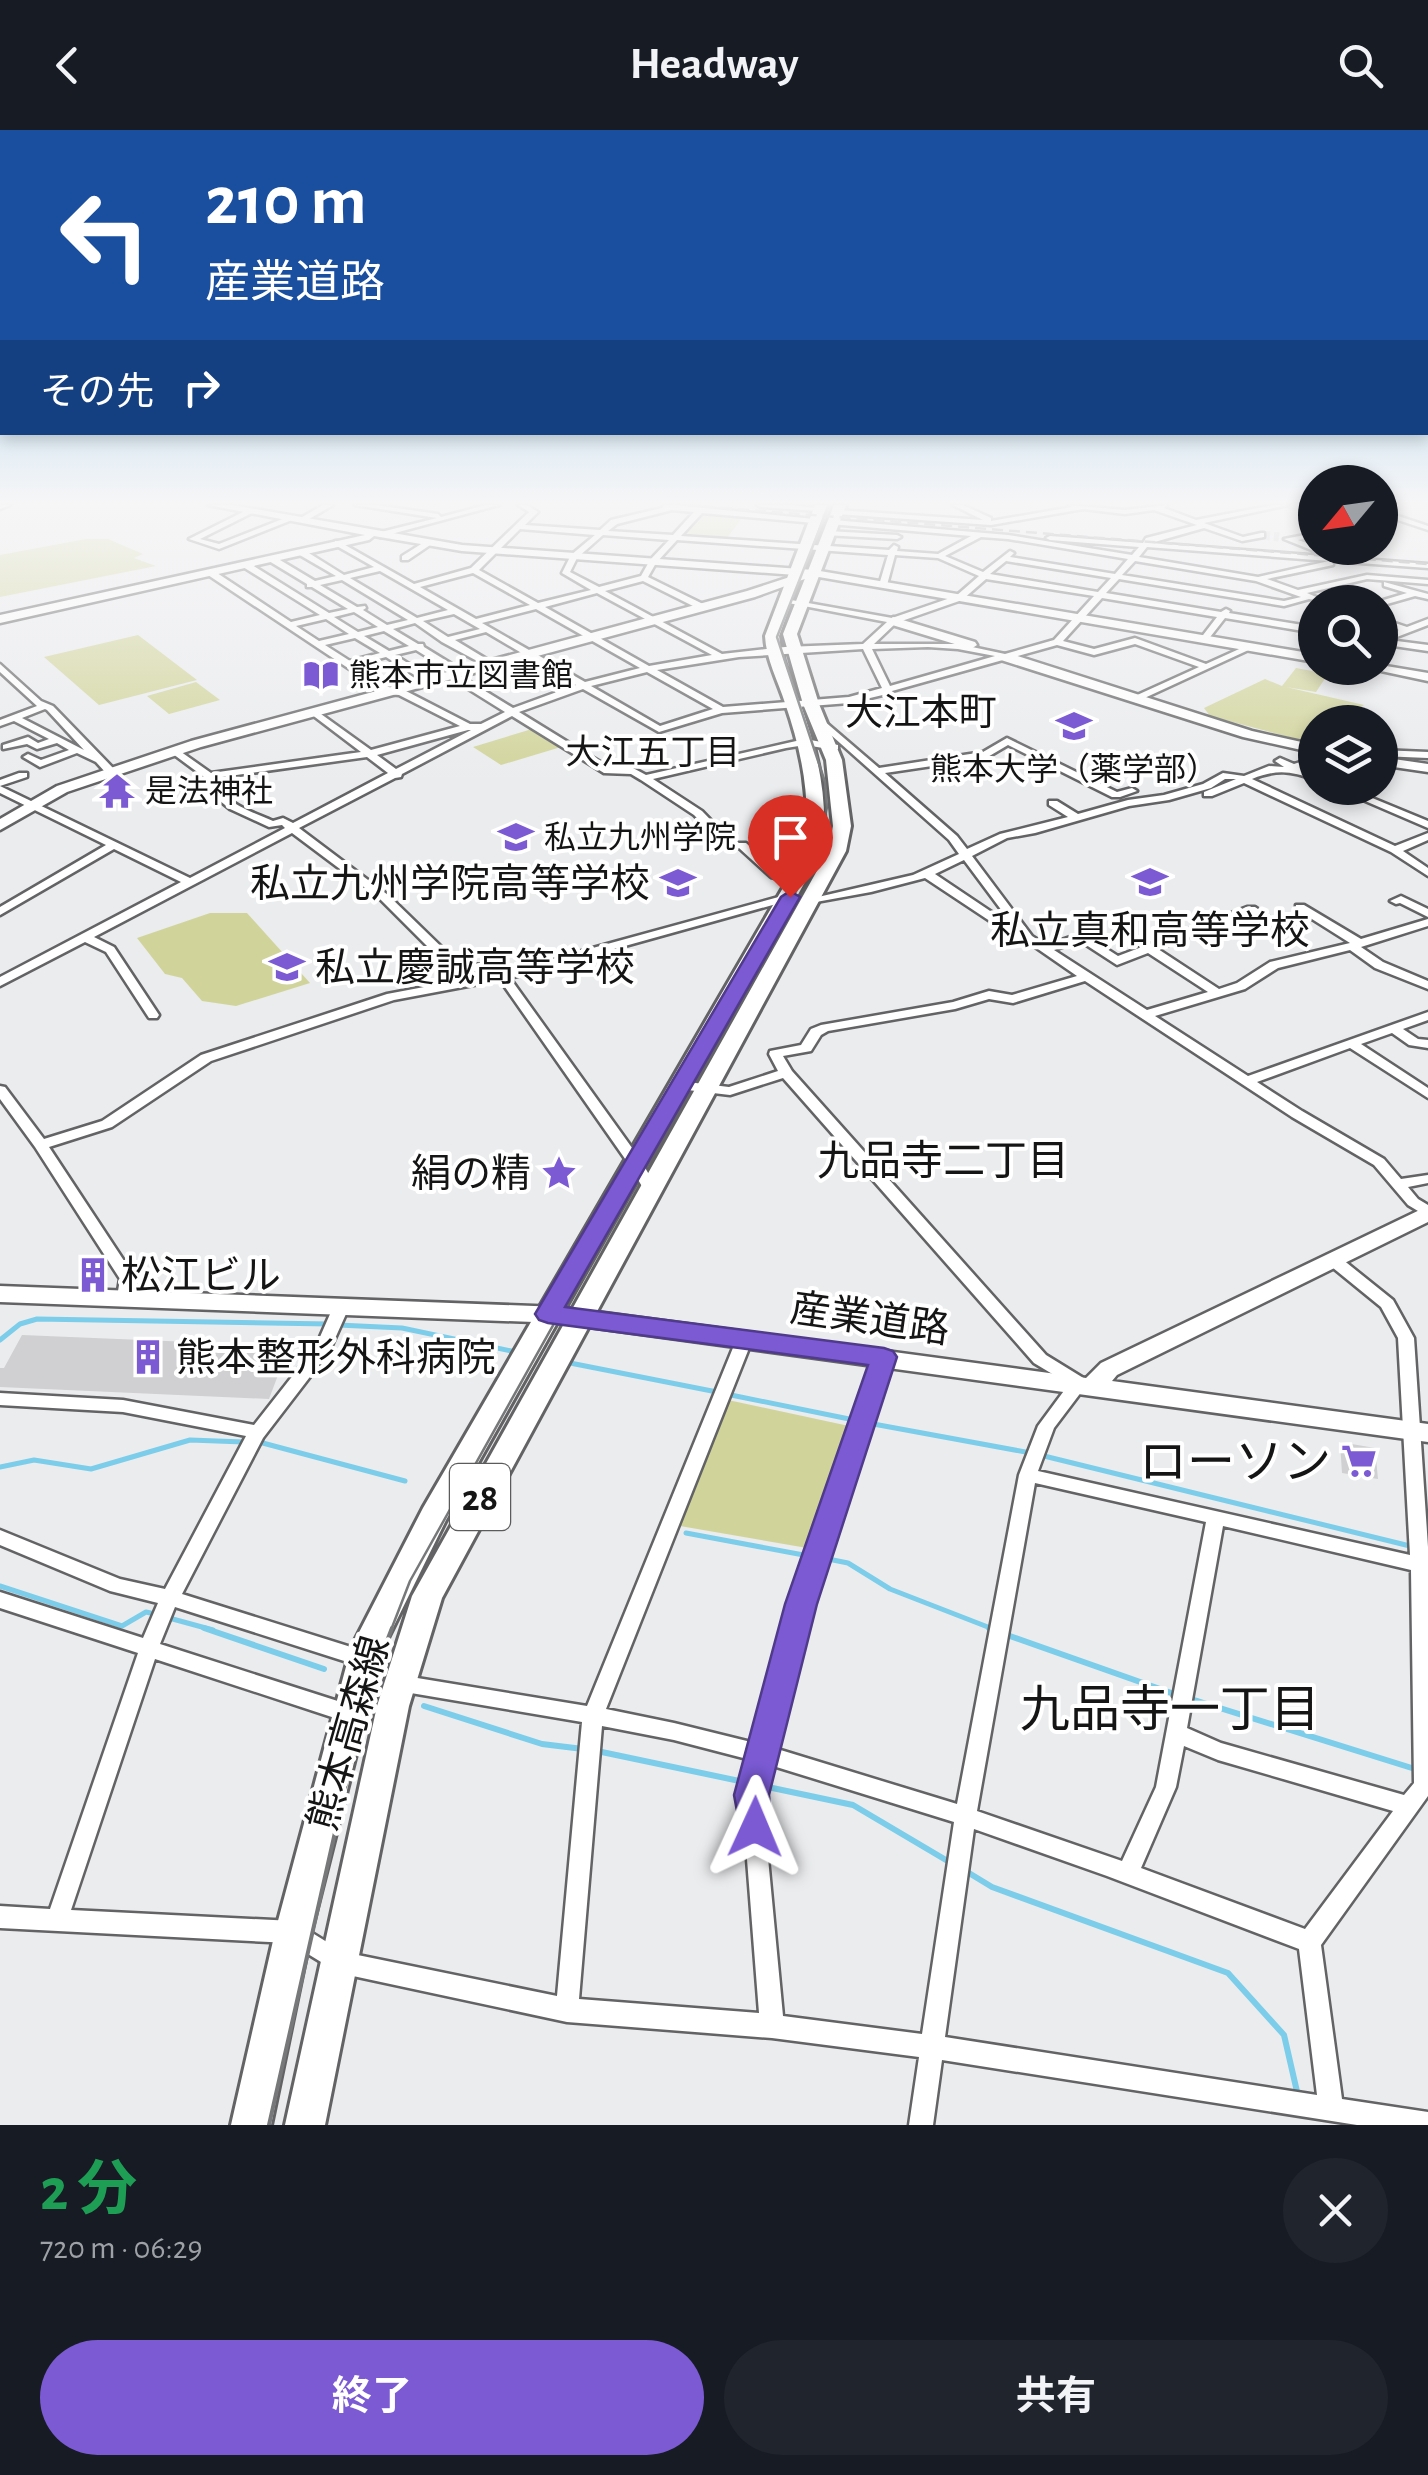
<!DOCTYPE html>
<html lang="ja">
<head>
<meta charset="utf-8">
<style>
	:root { --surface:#171b24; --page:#20242c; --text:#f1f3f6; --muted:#9ea1a6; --accent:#7b5ad4 }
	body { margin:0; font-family:"Alegreya Sans","Noto Sans JP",sans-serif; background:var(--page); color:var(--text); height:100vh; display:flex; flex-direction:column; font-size:38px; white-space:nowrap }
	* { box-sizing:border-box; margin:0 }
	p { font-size:32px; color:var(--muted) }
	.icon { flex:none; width:55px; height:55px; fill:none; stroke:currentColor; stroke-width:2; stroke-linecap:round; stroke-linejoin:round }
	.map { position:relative; height:1995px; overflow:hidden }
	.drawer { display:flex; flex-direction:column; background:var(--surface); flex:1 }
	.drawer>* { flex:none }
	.banner { position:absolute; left:0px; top:0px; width:1430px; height:305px; box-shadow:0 5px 15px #0003; background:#1a4fa0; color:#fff; overflow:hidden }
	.needle { width:65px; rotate:241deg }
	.fabs { position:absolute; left:1298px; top:335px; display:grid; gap:20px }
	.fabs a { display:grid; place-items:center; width:100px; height:100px; border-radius:50%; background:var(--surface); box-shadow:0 5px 15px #0003; font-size:50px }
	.pin { position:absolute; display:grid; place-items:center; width:85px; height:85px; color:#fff; margin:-102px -42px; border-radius:50% 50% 50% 0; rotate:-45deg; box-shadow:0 0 10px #0007 }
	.pin .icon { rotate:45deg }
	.me { position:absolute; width:110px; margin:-55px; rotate:1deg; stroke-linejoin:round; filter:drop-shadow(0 0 8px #0008) }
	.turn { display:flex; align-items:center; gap:35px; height:210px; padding:0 40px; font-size:45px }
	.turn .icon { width:130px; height:130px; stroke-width:2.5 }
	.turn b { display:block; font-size:70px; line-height:85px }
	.then { display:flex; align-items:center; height:95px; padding:0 40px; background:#0003; gap:20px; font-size:38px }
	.round { display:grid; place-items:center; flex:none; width:105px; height:105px; border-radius:52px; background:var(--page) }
	.overview { display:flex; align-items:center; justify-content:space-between; height:170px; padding:0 40px }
	h1 { font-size:60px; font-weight:700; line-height:75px; color:#1e9e55 }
	.button { display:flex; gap:20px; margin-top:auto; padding:20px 40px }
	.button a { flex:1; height:115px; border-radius:60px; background:var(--accent); color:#fff; font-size:40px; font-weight:700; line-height:115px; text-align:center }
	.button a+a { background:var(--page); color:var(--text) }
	header { display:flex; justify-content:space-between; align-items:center; height:130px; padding:0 40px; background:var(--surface); font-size:45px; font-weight:700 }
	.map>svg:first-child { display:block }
	.green { fill:#d1d49a }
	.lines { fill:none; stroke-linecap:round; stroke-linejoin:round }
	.stream-far1 { stroke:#7bcdea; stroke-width:5 }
	.stream { stroke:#7bcdea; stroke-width:6 }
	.building { fill:#d0d0d2 }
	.street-tunnel { stroke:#cbccce; stroke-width:9; stroke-dasharray:9 4; stroke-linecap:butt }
	.street-casing { stroke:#636365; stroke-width:5 }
	.secondary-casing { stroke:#636365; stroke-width:5 }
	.primary-casing { stroke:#636365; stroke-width:6 }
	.street { fill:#fff; fill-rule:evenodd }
	.secondary { fill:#fff; fill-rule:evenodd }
	.primary { fill:#fff; fill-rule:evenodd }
	.tram-far1 { stroke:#777879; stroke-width:2.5 }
	.tram { stroke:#777879; stroke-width:4 }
	.rail { stroke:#777879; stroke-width:2.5; stroke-dasharray:11 6; stroke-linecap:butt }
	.route { fill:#7b5ad4; stroke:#503a8a; stroke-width:2.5 }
	.labels { text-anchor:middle; stroke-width:8; stroke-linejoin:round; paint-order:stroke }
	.far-poi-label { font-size:32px; fill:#151516; stroke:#fff; text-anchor:start }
	.far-neighbourhood-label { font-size:35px; fill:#151516; stroke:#fff }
	.far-quarter-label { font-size:38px; fill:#151516; stroke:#fff }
	.shield { fill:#fff; stroke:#5b5b5c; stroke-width:2.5 }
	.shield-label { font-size:38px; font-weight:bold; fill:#151516 }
	.poi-label { font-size:40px; fill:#151516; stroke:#fff; text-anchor:start }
	.street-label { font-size:40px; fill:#151516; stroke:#fff }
	.neighbourhood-label { font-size:42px; fill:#151516; stroke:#fff }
	.near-poi-label { font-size:48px; fill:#151516; stroke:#fff; text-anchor:end }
	.near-neighbourhood-label { font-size:50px; fill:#151516; stroke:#fff }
</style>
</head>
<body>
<header><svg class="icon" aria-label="back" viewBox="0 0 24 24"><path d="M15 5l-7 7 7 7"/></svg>Headway<svg class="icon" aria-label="search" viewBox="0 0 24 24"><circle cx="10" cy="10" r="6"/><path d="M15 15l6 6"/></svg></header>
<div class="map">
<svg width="1428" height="1995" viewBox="0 0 1428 1995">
	<rect width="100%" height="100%" fill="#ebecee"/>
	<path class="green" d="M701 381 744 385 725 411 680 408Z
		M86 409H108L143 424 134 428 156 436 0 467V425Z
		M138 505 197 550 99 575 44 527Z
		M1296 538 1328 544 1316 562 1286 557 1364 575 1342 592H1315V614L1210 586 1204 578 1265 549 1282 556Z
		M196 552 220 570 169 584 147 566Z
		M532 599 561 617 501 635 473 617Z
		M210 783H247L310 853 236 876 202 871 182 848 165 844 137 808Z
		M728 1270 849 1296 807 1418 680 1396Z"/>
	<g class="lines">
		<path class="stream-far1" d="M338 1195 402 1198 516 1222
			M0 1210 20 1194 37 1189 329 1194
			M565 1232 717 1262
			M726 1264 859 1291
			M868 1293 1031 1323
			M259 1312 405 1351
			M1040 1325 1414 1417
			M0 1337 34 1330 91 1339 190 1310 244 1312
			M686 1403 809 1426
			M823 1428 848 1433 890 1459 993 1499
			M0 1456 122 1496 146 1482 155 1484
			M169 1488 213 1500"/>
		<path class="stream" d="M204 1498 324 1539
			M989 1498 993 1499
			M1007 1505 1177 1565
			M1191 1569 1415 1639
			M424 1576 542 1614 583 1619
			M597 1621 749 1653
			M763 1656 853 1675 951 1733
			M964 1740 992 1757 1228 1843 1284 1905 1298 1966"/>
	</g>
	<path class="building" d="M22 1205 289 1216 269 1269 0 1257V1238H4Z
		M1340 1312 1375 1318 1378 1349 1342 1343Z"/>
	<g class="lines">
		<path class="street-tunnel" d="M1261 405 1279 407"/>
		<defs>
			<path id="street" d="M0 375H10L0 379Z
				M323 375H333L304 392 297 390Z
				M355 375H375L438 384 441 387 486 375H499L380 407 376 405 377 403 437 388Z
				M518 375H527L538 382 525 395 600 400 611 390 662 378 664 375H675L814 389 818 391 814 393 702 383 681 406 889 420 894 415 898 417 897 421 938 424 971 406 830 394V390H833L1008 405 1132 425 1139 417 1050 410 1046 408 1050 406 1143 413 1146 408 1197 395 1154 380 1125 384 1083 379 991 395 837 384 833 382 837 380 983 390 953 375H963L991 388V391L1072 377 1068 375 1125 380 1167 375 1164 378 1196 390 1273 375H1288L1204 393 1243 407 1261 403H1264V407L1242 411 1204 398 1151 413 1428 434V438L1332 431 1333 435 1267 449 1298 460 1367 445 1428 450V454L1367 449 1307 463 1328 472 1309 469 1284 476 1119 449 1106 463 1221 482 1226 479 1230 481 1229 483 1315 497V503L1225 488 1207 511 1204 512 1200 509 1217 487 1102 468 1063 511 1094 519 1135 508 1206 534 1248 515 1255 517 1138 571 1135 570V566L1199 537 1135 514 1094 525 1057 515 892 561 891 563 849 573 722 583 659 602 583 559 519 582 610 638H633L646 645 805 609 838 615V619L835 620 805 615 786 618 653 649 702 681 733 713H746L779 743 802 749 804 751 798 754 771 747 739 718H726L694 685 641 650 631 644 604 643 512 586 402 644 401 647 395 648 299 698 388 765 457 832 497 837 505 842 786 765 790 764 796 767 794 769 510 848 640 1029 658 1060 656 1063H646L628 1033 500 850 394 870 211 931 112 997 49 1017 136 1149 130 1171H120L117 1167 120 1149 35 1017 0 969V956L5 957 44 1009 102 991 201 925 387 864 493 844 449 838 380 769 292 703 94 807 114 817 159 885 157 888H149L106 822 85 812 0 856V847L181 752 114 719 0 785V777L106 715 0 663V650L19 643H27V647L0 656 190 748 285 698 282 695 269 697 230 679 214 666 204 647 169 621 177 619 211 643 361 622 311 584 309 582 314 579 371 620 460 596 399 565 387 564 208 445V441H214L291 492 320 485 243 437V433H249L329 483 348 479 312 457H307V454L269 431V427H275L315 451 336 446 298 424V420H304L344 445 374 437 335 415V411H338L414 454 471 438 529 382ZM672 380 694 382 673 405 608 401 617 394ZM520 399 595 405 571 425 562 443 591 460 538 473 479 440ZM603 405 669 410 650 430 641 446 599 457 570 442 577 428ZM981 407 1008 409 1128 429 1115 444 1010 427 1014 423 1010 421 983 442 945 426ZM677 410 888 425 879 455 883 457 887 455 895 425 938 428 979 446 956 466 892 488 780 468 779 470 783 472 887 492 863 514 785 517 722 524 605 461 643 451 699 479H705V475L648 447 656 433ZM1147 417 1329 431 1258 447 1139 427ZM1006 431 1111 448 1098 462 990 444ZM1135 431 1256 451 1301 467 1284 471 1122 445ZM380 441 448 480 417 488 350 448ZM473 443 530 475 476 489 420 457ZM986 449 1094 466 1054 510 1005 524 958 514H874L896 493 962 470ZM342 450 408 490 387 495 363 480 366 478 365 476 357 477 320 455ZM597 463 712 525 649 536 545 477ZM536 479 640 538 585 552 482 493ZM354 482 378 497 358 502 334 487ZM454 484 480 499 448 507 423 491ZM326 489 349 504 319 511 296 496ZM415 493 442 512 490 538 493 537V533L455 510 486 502 576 555 513 578 459 545H463V541L424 517 423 514H418L393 499ZM384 501 409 516 389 521 364 506ZM355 508 380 523 350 531 325 515ZM928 517 958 519 995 526 890 556 872 519ZM863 519 882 558 849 567 723 577 657 540 739 527ZM416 520 453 543H449V547L505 582 481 594H470L404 560 392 559 355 535 386 527 427 553H433V549L395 525ZM647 542 713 579 660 596 591 556ZM468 600H471L396 639 377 625ZM367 627 388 643 293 693 283 688 273 691C251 681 223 674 215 648Z
				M757 375H793L822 379 818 381 761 377Z
				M249 379H252V383L200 409 219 414 290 386 297 388 219 419 189 409Z
				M1380 380 1428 396V400L1380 384Z
				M828 401 897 405 901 407 897 409 825 405 824 403Z
				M1315 403V407L1298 410 1330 421V425H1324L1284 409Z
				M426 411 433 413 408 430H402V426Z
				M1384 452 1428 464V469L1415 466 1380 476V472H1377L1407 463 1384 456Z
				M1380 488 1407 497 1428 489V495L1389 510 1428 515V521L1380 514V507L1399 500 1380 494Z
				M0 534 41 571 53 576 114 639V643H106L96 632 77 623 40 637 23 627 28 624 41 630 69 620 57 613 37 619 27 614 3 619V615L28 607 38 613 49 609 14 591 0 596V590L37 576 0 542ZM45 579 47 580 84 620 22 588Z
				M816 584 879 638 983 622 1007 608 1117 662 1132 658 1137 661 1120 667H1112L1008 615 986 628 885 643 957 706 967 719 1000 704 1068 687 1049 675V671H1057L1078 684 1128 670 1164 665 1203 654 1223 643 1244 646 1269 636 1284 637 1275 631 1280 628 1294 634 1315 627V633L1302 637 1315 643V650C1291 641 1277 639 1252 649L1395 716 1428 703V710L1403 721 1428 738V746L1391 722 1244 653 1212 666H1204V662L1236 649H1225L1211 658 1169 670 1129 676 1035 703 1007 708 972 726 1032 806 1046 815 1082 803 1118 826 1247 777H1255L1271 788 1265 791 1250 783 1230 791 1243 800V804L1230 805 1229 801 1220 795 1158 819 1219 859 1237 853 1270 832 1350 813 1296 779V775H1304L1361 809 1428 789V796L1361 817 1383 832 1428 851V859L1375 838 1350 820 1278 838 1245 859 1155 886 1248 946 1428 882V890L1403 899 1418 909 1428 910V918L1409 915 1392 903 1361 914 1428 958V968L1350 918 1257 952 1302 981 1384 1029 1401 1049 1428 1045V1053L1408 1057 1418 1069 1428 1075V1087L1408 1075 1374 1035 1292 987 1085 851 1013 873 989 869 955 879 828 901 821 905 811 921 783 926 792 941 1046 1225 1085 1249 1087 1253 1085 1257 1054 1298 1038 1341 1410 1425 1398 1208 1381 1177 1327 1133 1324 1129 1327 1125H1337L1393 1170 1414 1208 1428 1417V1666L1321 1815 1342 1969 1428 1982V1995H1357L942 1930 933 1995H909L919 1927 772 1908 567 1892 339 1843 290 1813 0 1798V1776L50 1779 138 1523 0 1478V1462L143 1508 158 1473 110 1461 0 1415V1400L120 1449 165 1459 246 1306 123 1282 0 1275V1263L123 1270 254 1295 316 1216 334 1175 336 1171H348L350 1175 329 1222 263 1308 182 1464 370 1523 373 1529 370 1535 363 1537 175 1477 160 1514 347 1574 354 1577 357 1583 354 1589 347 1592 155 1529 71 1780 293 1791 343 1822 557 1866 582 1592 399 1561 392 1559 389 1553 392 1547 399 1545 587 1576 737 1208 739 1204H751L753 1208 606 1579 674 1593 755 1613 792 1474 876 1227 878 1223H890L892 1227 810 1474 774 1618 957 1674 1019 1345 1038 1296 1069 1254 1034 1233 783 948 730 965 679 959 672 955 679 951 729 957 778 941 769 924 770 921 801 915 811 899 821 895 953 872 989 861 1012 865 1077 846 1022 808 1014 807 925 748 871 762 805 774V770L913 745 959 724 949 710 813 589 811 587ZM964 730 1014 797 935 744ZM1080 811 1117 835 1148 823 1208 862 1147 880 1054 820ZM1035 1353 1206 1392 1156 1657 1122 1731 977 1681ZM1223 1396 1411 1440 1414 1653 1404 1665 1221 1613 1187 1598ZM602 1596 674 1610 751 1630 742 1665 759 1883 579 1869ZM1184 1616 1218 1630 1393 1681 1305 1799 1141 1738 1176 1657ZM770 1635 954 1692 922 1904 783 1886 762 1665ZM974 1699 1107 1746 1299 1819 1317 1965 945 1907Z
				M1380 620 1428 622V628L1380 626Z
				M1335 658H1348L1428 691V698Z
				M1401 766 1428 779V787L1400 773 1396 774 1390 771Z"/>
			<path id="secondary" d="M208 375H232L462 415 814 440 1315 524V532L813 446 755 467 201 617 67 662 0 700V689L57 656 191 611 747 461 796 445 462 421 374 406 369 410 0 493V485L365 405Z
				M893 487 975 512 977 515 971 519 889 494 887 491Z
				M1001 524H1011L1252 601 1315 615V623L1243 607 1001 530Z
				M1380 535 1428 543V551L1367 538Z
				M1380 627 1428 634V642L1380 635Z
				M1428 1076V1092L1117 1245 1112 1251 1428 1294V1312L560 1193 0 1172V1156L560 1177 1086 1248 1101 1233Z"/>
			<path id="primary" d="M815 375H827L779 506C781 530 792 551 800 573 818 622 828 668 823 720L446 1390 383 1518 311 1802 271 1995H231L275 1802 351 1518 423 1378 805 720C811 668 802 622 785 573 778 551 766 529 765 506Z
				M834 375H846L797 504 819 574 842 630 851 696 846 721 442 1468 409 1576 325 1995H285L377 1576 412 1466 828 721 833 696 826 630 803 574 783 504Z"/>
		</defs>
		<use href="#street" class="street-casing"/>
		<use href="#secondary" class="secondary-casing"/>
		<use href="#primary" class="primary-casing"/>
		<use href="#street" class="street"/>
		<use href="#secondary" class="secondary"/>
		<use href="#primary" class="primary"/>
		<path class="tram-far1" d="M391 1500 410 1451 818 722 827 677 825 652 777 507 829 375"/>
		<path class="tram" d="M269 1995 366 1565 392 1498"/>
		<path class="rail" d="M687 375 1428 434"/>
	</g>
	<linearGradient id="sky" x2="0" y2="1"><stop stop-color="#7cbee9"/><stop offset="0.57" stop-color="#f6f6f7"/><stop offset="1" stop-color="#f6f6f7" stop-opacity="0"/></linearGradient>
	<rect width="1428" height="654" fill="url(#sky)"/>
	<path class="route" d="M790 761 800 767 565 1177 884 1218 893 1221 897 1227 817 1474 769 1665 772 1697 767 1708 755 1713 742 1708 734 1665 785 1474 868 1235 548 1193 539 1190 535 1184 781 767Z"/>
	<defs>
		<symbol id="library-bare" viewBox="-9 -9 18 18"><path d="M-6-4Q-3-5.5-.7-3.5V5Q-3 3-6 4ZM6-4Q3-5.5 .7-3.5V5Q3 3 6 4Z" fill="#7b5ad4" stroke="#fff" stroke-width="2.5" paint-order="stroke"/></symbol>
		<symbol id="university-bare" viewBox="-9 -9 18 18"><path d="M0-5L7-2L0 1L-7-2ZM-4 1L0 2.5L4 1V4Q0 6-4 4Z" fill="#7b5ad4" stroke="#fff" stroke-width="2.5" paint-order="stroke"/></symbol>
		<symbol id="temple-bare" viewBox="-9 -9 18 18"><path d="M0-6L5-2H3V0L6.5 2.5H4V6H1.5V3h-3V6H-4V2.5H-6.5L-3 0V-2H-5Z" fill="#7b5ad4" stroke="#fff" stroke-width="2.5" paint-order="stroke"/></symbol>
		<symbol id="school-bare" viewBox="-9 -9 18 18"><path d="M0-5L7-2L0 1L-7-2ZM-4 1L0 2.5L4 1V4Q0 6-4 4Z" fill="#7b5ad4" stroke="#fff" stroke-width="2.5" paint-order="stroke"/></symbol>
		<symbol id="sight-bare" viewBox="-9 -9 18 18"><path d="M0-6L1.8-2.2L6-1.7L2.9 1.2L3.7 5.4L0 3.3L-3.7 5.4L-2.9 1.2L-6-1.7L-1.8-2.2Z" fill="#7b5ad4" stroke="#fff" stroke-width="2.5" paint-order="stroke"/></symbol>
		<symbol id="building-bare" viewBox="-9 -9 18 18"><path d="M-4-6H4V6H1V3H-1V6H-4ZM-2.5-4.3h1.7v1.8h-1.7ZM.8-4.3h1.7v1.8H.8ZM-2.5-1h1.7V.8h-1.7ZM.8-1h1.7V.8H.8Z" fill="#7b5ad4" stroke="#fff" stroke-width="2.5" paint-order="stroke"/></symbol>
		<symbol id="supermarket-bare" viewBox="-9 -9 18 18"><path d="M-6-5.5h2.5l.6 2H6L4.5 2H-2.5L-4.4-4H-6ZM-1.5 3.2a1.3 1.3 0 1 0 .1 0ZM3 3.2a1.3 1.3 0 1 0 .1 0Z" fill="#7b5ad4" stroke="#fff" stroke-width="2.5" paint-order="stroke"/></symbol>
	</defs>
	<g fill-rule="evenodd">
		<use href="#library-bare" x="296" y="520" width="50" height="50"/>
		<use href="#university-bare" x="1049" y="571" width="50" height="50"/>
		<use href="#temple-bare" x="92" y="636" width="50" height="50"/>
		<use href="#school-bare" x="491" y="682" width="50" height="50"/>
		<use href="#school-bare" x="1125" y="727" width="50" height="50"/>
		<use href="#school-bare" x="653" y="728" width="50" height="50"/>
		<use href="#school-bare" x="262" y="812" width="50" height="50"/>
		<use href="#sight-bare" x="534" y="1018" width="50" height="50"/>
		<use href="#building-bare" x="68" y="1120" width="50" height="50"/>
		<use href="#building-bare" x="123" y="1202" width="50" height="50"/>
		<use href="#supermarket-bare" x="1334" y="1306" width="50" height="50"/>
	</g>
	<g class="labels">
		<g class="far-poi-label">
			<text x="349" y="556">熊本市立図書館</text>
			<text x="1074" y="650" text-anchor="middle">熊本大学（薬学部）</text>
			<text x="145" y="672">是法神社</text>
			<text x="544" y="718">私立九州学院</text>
		</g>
		<g class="far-neighbourhood-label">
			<text x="653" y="634">大江五丁目</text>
		</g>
		<g class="far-quarter-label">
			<text x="921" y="595">大江本町</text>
		</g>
		<rect class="shield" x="450" y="1334" width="60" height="66" rx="8"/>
		<g class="shield-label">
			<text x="480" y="1380">28</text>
		</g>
		<g class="poi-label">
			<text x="650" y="767" text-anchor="end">私立九州学院高等学校</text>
			<text x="1150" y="814" text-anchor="middle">私立真和高等学校</text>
			<text x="315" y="851">私立慶誠高等学校</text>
			<text x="531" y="1057" text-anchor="end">絹の精</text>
			<text x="121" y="1159">松江ビル</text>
			<text x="176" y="1241">熊本整形外科病院</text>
		</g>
		<g class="street-label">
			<text transform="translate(870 1188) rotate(8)" y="14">産業道路</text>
			<text transform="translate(348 1603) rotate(-74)" y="14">熊本高森線</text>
		</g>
		<g class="neighbourhood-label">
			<text x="943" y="1045">九品寺二丁目</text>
		</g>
		<g class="near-poi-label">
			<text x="1331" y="1348">ローソン</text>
		</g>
		<g class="near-neighbourhood-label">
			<text x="1170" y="1596">九品寺一丁目</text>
		</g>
	</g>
</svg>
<div class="fabs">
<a><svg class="needle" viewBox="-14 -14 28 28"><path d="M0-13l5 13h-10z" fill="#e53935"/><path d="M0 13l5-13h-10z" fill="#9ea1a6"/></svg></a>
<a><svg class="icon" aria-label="search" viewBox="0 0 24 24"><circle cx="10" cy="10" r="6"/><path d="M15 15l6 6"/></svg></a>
<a><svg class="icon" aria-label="layers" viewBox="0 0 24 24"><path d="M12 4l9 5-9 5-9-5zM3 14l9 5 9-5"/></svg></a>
</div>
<div class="pin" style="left:790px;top:767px;background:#d93025"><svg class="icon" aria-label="arrive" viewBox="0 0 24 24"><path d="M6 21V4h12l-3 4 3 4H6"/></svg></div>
<svg class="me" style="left:755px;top:1697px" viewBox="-20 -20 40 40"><path d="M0-17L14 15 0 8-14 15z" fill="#7b5ad4" stroke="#fff" stroke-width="4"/></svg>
<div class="banner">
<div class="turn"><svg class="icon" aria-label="left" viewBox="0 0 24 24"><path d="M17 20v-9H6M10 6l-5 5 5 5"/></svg><div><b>210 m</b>産業道路</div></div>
<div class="then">その先<svg class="icon" aria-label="right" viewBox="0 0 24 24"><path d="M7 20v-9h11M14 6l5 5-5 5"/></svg></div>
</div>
</div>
<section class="drawer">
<div class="overview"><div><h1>2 分</h1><p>720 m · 06:29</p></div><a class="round"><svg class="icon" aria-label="close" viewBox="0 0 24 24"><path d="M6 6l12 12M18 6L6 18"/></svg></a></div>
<div class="button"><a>終了</a><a>共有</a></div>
</section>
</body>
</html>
